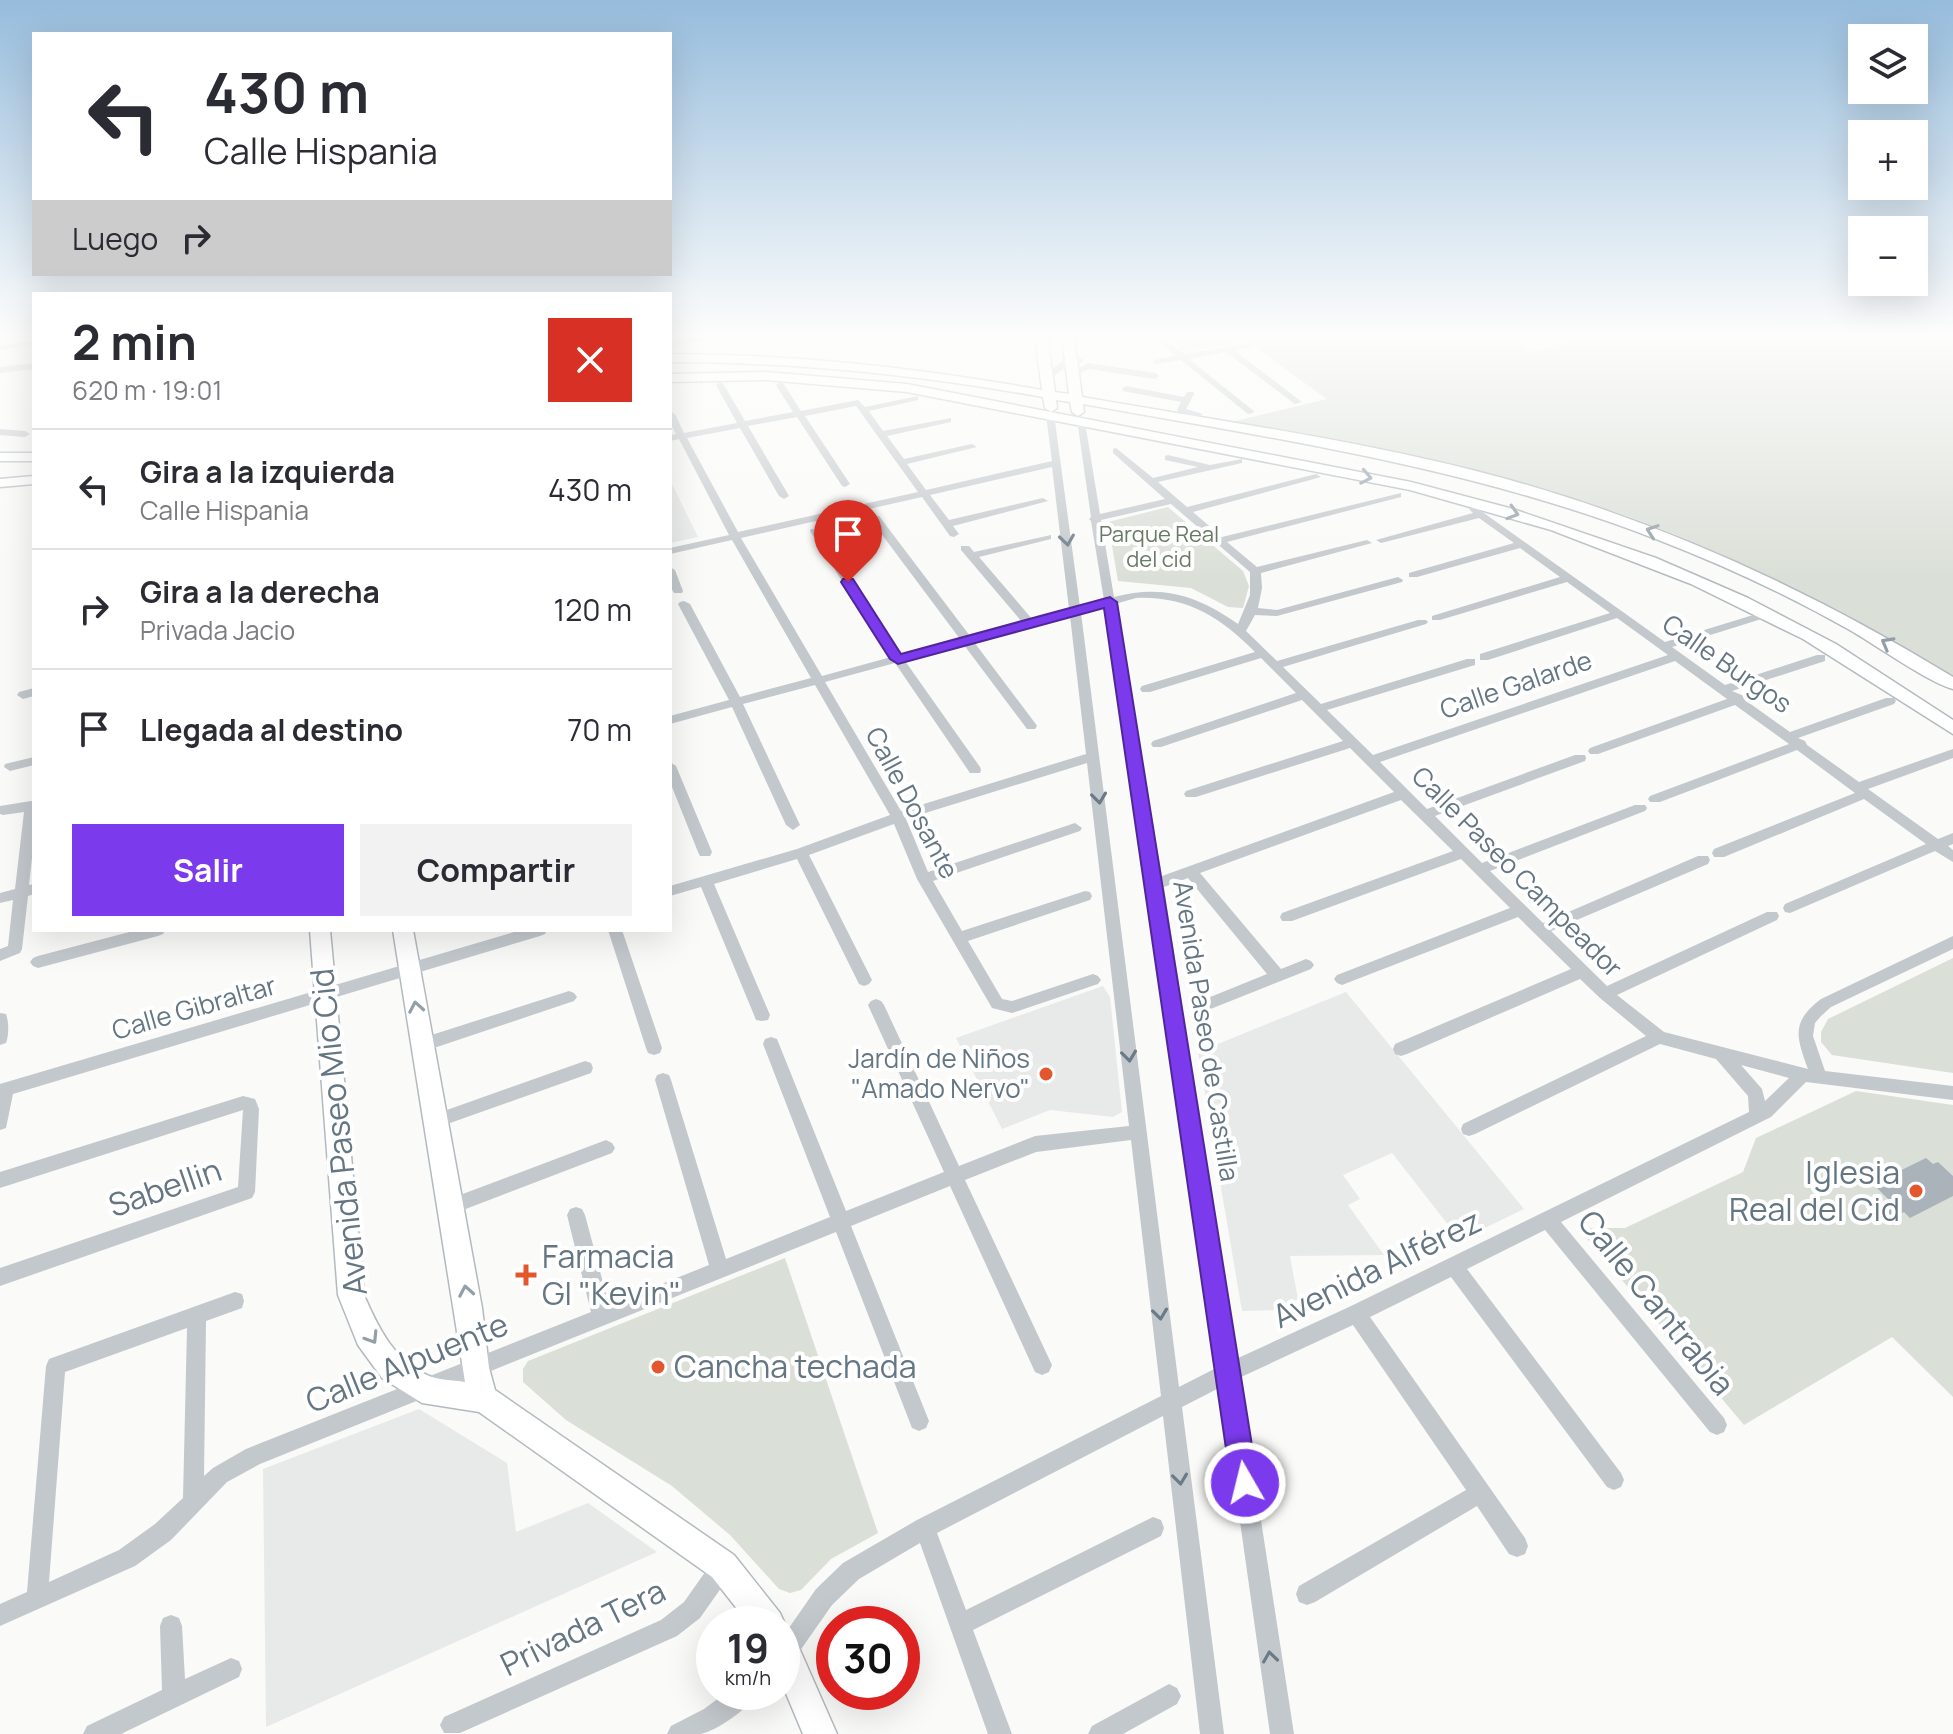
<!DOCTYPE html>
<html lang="es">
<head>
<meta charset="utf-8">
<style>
	:root { --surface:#fff; --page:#f2f2f3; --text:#2b2b33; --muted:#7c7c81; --line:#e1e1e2; --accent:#7c3aed }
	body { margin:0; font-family:Manrope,sans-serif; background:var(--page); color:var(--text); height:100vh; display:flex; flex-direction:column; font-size:30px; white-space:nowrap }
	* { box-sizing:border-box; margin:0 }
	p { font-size:26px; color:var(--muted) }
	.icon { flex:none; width:44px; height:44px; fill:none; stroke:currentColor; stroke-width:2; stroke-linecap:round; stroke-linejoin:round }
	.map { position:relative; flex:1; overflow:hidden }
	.panel { position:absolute; left:32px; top:292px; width:640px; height:640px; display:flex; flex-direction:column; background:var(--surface); border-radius:0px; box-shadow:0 8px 32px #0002 }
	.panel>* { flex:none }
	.guide { position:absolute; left:32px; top:32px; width:640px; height:244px; border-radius:0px; box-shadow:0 8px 32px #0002; background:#fff; color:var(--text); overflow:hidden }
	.fabs { position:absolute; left:1848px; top:24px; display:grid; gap:16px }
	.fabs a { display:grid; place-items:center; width:80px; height:80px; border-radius:0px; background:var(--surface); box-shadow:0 8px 32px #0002; font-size:40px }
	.speed { position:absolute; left:696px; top:1606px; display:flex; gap:16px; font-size:40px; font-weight:700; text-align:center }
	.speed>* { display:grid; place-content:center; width:104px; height:104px; border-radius:50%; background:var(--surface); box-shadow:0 8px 32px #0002; line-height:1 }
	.speed small { font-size:20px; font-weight:400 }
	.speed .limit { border:12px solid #d22; background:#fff; color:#111 }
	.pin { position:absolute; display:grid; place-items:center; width:68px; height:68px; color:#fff; margin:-82px -34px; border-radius:50% 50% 50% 0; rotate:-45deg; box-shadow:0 0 8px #0007 }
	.pin .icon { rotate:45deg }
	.me { position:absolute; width:88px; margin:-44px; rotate:352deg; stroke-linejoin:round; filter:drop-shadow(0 0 6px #0008) }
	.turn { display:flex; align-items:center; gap:28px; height:168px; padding:0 40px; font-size:36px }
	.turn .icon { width:104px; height:104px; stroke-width:2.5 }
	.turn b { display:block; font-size:56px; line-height:68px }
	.then { display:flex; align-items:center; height:76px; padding:0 40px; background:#0003; gap:16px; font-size:30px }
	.round { display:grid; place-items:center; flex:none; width:84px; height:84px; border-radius:0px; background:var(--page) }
	.summary { display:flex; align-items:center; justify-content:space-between; height:136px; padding:0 40px }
	h1 { font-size:48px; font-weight:700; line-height:60px }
	.button { display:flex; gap:16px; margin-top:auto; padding:16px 40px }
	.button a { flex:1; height:92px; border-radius:0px; background:var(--accent); color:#fff; font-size:32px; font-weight:700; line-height:92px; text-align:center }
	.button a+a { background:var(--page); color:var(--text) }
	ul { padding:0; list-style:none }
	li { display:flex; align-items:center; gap:24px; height:120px; padding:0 40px; border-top:2px solid var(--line) }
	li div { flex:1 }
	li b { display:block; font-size:30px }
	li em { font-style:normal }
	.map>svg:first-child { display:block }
	.built { fill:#e8e9e9 }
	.green { fill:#dadfd7 }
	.building { fill:#aab3b9 }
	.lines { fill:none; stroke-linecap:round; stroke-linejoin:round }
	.secondary-casing { stroke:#b3babf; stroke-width:3 }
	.street { fill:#c3c8cc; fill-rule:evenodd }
	.secondary { fill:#fff; fill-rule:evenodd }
	.oneway { stroke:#939fa8 }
	.oneway2 { stroke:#6a7a87 }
	.route { fill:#7c3aed; stroke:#51269a; stroke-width:2 }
	.poi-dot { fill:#e4572e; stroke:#fff; stroke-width:3 }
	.labels { text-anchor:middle; stroke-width:8; stroke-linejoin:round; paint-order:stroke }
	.far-park-label { font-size:22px; fill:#687a64; stroke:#fff }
	.street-label { font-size:26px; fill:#657683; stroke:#fff }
	.poi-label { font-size:26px; fill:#657683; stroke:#fff; text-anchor:end }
	.near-street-label { font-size:32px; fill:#657683; stroke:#fff }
	.near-poi-label { font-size:32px; fill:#657683; stroke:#fff; text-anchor:start }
</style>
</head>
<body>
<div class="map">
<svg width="1953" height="1734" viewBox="0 0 1953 1734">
	<rect width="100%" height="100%" fill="#fafaf8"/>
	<path class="built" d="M670 480 698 537 670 543Z
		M1103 986 1110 997 1122 1112 1113 1117 1050 1110 1002 1129 956 1038Z
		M1346 992 1524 1209 1460 1240 1392 1153 1343 1175 1360 1199 1348 1205 1384 1255 1290 1256 1298 1299 1277 1310 1242 1311 1198 1052Z
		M419 1409 507 1463 516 1532 588 1503 657 1552 266 1727 263 1469Z"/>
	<path class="green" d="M1166 336H1507L1533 351 1599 336H1953V679C1827 602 1691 530 1547 491 1442 463 1333 446 1227 423L1327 399 1247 341 1185 352Z
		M1168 507 1243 571 1249 586 1243 608 1228 607 1191 588 1118 581 1108 522Z
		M1953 958V1073L1832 1055 1821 1042V1032L1828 1019Z
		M1856 1091 1953 1105V1397L1892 1337 1744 1425 1578 1228H1625L1743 1172 1756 1138Z
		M785 1258 878 1533 831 1559 801 1590 790 1593 779 1589 730 1535 672 1486 566 1420 523 1382V1369L528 1361Z"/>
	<path class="building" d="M1926 1158 1933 1164 1938 1162 1953 1176V1196L1910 1218 1904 1212 1892 1218 1880 1206 1890 1201 1873 1184Z"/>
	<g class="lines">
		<defs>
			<path id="secondary" d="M1035 336H1047L1055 392 1069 394 1062 336H1074L1082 397C1213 420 1346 438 1476 471 1645 514 1804 586 1953 677V689C1929 683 1873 643 1848 629 1786 594 1721 564 1656 539 1471 467 1277 439 1083 404L1084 412 1078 416 1072 412 1070 402 1056 400 1057 408 1051 412 1045 408 1043 397C919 375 796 362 670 362V354C796 354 919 368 1042 390Z
				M766 372 907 384 1411 482 1513 509 1656 558 1748 598 1836 644 1953 720V734L1803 639 1691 584 1551 530 1410 490 907 392 766 380 670 382V374Z
				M0 453H34V461H0Z
				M34 476V484L0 487V479Z
				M310 930H330L364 1295C377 1325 394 1361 427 1375 437 1380 453 1380 465 1382L393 930H413L482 1308 489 1368 495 1390 734 1555 780 1613 785 1624 783 1629 793 1634 837 1734H803L782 1684V1624H749L712 1577 479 1412 422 1403 382 1378 358 1345 338 1295Z"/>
		</defs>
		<use href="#secondary" class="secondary-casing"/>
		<path class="street" d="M706 336H730L670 346V342Z
			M1152 336H1162L1184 354 1253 343V347L1234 350 1302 402 1295 404 1226 352 1189 359 1255 412 1248 414 1181 360 1154 364V360L1176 356Z
			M1521 336H1535L1517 342 1513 340Z
			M28 341 32 343 31 345 0 350V346Z
			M1071 355 1084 360 1080 363 1073 361 1050 379H1044V375Z
			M34 363V369L0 373V367Z
			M1088 363 1155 373 1159 376 1155 379 1089 369 1076 376 1069 374Z
			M720 382 724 385 745 421 793 412 776 385 780 382 783 383 801 411 858 400 865 407 918 396V400L869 411 883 431 951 418V422L887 436 904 459 972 444 977 447 907 464 926 490 1052 461 1046 416 1054 414 1080 607 1104 600 1091 521 1089 519 1091 517 1077 420 1085 422 1100 514 1165 499 1113 453V449L1116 448 1153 478 1198 467 1165 460V456L1168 455 1210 465 1242 459V463L1158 482 1187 507 1316 474 1321 477 1193 512 1222 537 1401 493V497L1227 542 1257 567 1367 540 1372 543 1261 573 1262 588 1258 608 1277 610 1398 577 1403 580 1402 582 1277 616 1255 615 1246 631 1277 661 1418 620H1426L1428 622 1426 624 1283 667 1321 704 1467 659H1475V665L1327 710 1373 755 1668 655 1617 618 1488 660H1480V654L1610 613 1567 582 1440 620H1432V616L1560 577 1520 548 1417 577H1409V573L1514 543 1479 518 1381 543 1376 540 1473 513 1469 509 1474 506 1665 642 1763 612H1771V616L1672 647 1725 685 1817 655H1825V661L1732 691 1744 696 1745 700 1790 732 1886 698H1894L1896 701 1894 704 1798 738 1805 741 1807 745 1859 782 1953 749V758L1868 789 1938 839 1953 833V844L1948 846 1953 850V862L1935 851 1790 913 1785 912 1783 908 1785 904 1926 844 1864 799 1724 857H1714L1712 853 1714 849 1855 793 1797 750 1660 802H1650L1648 799 1650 796 1789 744 1735 705 1598 754H1590L1588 751 1590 748 1727 699 1675 661 1380 762 1427 809 1575 755H1585L1586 758 1585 761 1435 816 1482 863 1635 805H1645L1647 808 1645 811 1490 871 1543 923 1698 856H1708L1710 860 1708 864 1551 931 1607 986 1767 912H1777L1779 916 1777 920 1617 995 1664 1032 1808 1069C1796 1036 1791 1022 1821 999L1953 936V949L1831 1007 1821 1016 1815 1023 1813 1036 1825 1071 1953 1086V1100L1806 1082 1771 1117 1561 1222 1724 1418 1727 1425 1724 1432 1717 1435 1710 1432 1545 1230 1467 1269 1621 1473 1624 1480 1621 1487 1614 1490 1607 1487 1451 1277 1370 1317 1525 1538 1528 1546 1525 1554 1517 1557 1509 1554 1477 1506 1315 1602 1307 1605 1299 1602 1296 1594 1299 1586 1466 1490 1353 1325 1239 1378 1294 1734H1270L1221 1387 1182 1407 1224 1734H1200L1163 1416 937 1533 966 1610 1153 1517 1161 1520 1164 1528 1161 1536 973 1630 1012 1734H988L920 1543 859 1579 832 1605 790 1665 782 1668V1638L816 1589 843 1563 917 1520 1161 1396 1131 1140 1036 1152 965 1180 1052 1365 1049 1372 1042 1375 1035 1372 950 1186 851 1226 929 1421 926 1428 919 1431 912 1428 836 1232 260 1464 227 1482 171 1540 135 1566 0 1626V1604L27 1592 46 1366 49 1359 235 1292 242 1294 244 1301 242 1308 206 1321 204 1476 213 1468 246 1449 591 1312 567 1215 570 1209 576 1207 582 1209 585 1215 609 1305 709 1265 655 1080 657 1075 663 1073 669 1075 671 1080 726 1259 830 1217 763 1044 765 1039 771 1037 777 1039 779 1044 846 1211 944 1172 868 1005 871 1001 876 999 881 1001 884 1005 959 1166 1035 1136 1129 1126 1087 763 906 819 928 872 1075 823 1082 828 1080 831 933 881 962 931 1085 891 1090 892 1092 896 1090 900 968 941 1002 999 1012 1001 1093 974 1098 976 1101 980 1098 984 1012 1013 992 1008 917 879 894 824 809 855 872 980 869 984 864 986 859 984 797 859 714 884 770 1015 768 1020 762 1021 756 1020 754 1015 701 887 670 896V886L797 849 890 815 815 685 743 704 800 825 793 830 786 825 732 707 670 724V716L729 700 678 604 680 602 684 601 690 604 740 697 811 678 732 540 670 554V548L729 535 679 439 670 441V435L676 434 670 423V411L675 414 684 433 737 423 716 385ZM856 406 918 492 738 532 687 438 740 428 779 496 784 499 789 496 748 426 797 417 842 486 845 487 850 484 805 416ZM1052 467 1069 609 1032 619 979 557 1051 539V535L974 552 969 546H961V550L1022 622 970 636 879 516H871V520L960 639 901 654 819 529H811L810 531 891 657 822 676 741 538 922 497 950 536 954 537 959 534 953 526 1048 501 1043 498 949 520 930 495ZM1171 504 1250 572V595L1238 624C1198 596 1163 584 1114 597L1101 520ZM1136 598C1187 596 1220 617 1255 652L1142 686 1140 689 1142 692H1150L1261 658 1296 693 1153 741 1151 744 1153 747H1161L1302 700 1343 741 1186 791 1184 794 1186 797H1196L1350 748 1394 792 1162 876 1115 604ZM1105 607 1149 884 1218 1367 1179 1387 1081 613ZM1070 616 1086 754 901 811 825 682 895 663 970 773H980L981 770 980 767 905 661 964 645 1027 729H1035L1037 726 1035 723 974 642ZM1401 800 1453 851 1282 913 1280 917 1282 921H1292L1461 859 1510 908 1337 975 1334 979 1337 983 1342 985 1347 983 1518 917 1571 969 1395 1044 1393 1049 1395 1054 1401 1056 1407 1054 1580 979 1600 998 1646 1036 1463 1124 1461 1129 1463 1134 1469 1136 1475 1134 1660 1044 1716 1059 1748 1096 1749 1112 1349 1307 1236 1359 1164 887 1188 878 1267 974 1198 1002 1195 1006 1198 1010 1203 1012 1208 1010 1311 969 1314 965 1311 961 1306 959 1281 969 1200 873ZM1741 1065 1789 1078 1765 1101 1762 1089ZM187 1328 183 1498 155 1524 119 1550 49 1582 65 1372Z
			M1126 386 1184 397 1187 392H1193L1194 394 1186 409 1203 414 1198 417 1178 412 1177 410 1181 402 1123 391 1122 389Z
			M0 429 25 431 30 434 25 437 0 435Z
			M670 567 675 570 683 591 682 593H674C669 585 670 576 670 567Z
			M34 688V696L23 699 17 695 19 692Z
			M34 757V765L10 771 4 767 5 764Z
			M670 762 676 766 712 852 710 856H700L698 852 670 782Z
			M31 801 34 802V840L29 885 34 884V894L28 896 22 949 20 953 0 961V949L8 946 13 900 0 903V893L15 889 24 812 3 815 0 814V806Z
			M137 930H165L163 934 158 936 38 968 33 966 30 962 33 958 38 956Z
			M521 930H547L545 934 540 936 13 1094 6 1128 0 1130V1084Z
			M608 930H622L662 1048 660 1053 654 1055 648 1053 646 1048Z
			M569 991 574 993 577 997 574 1001 422 1052 416 1050 414 1045 416 1040Z
			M0 1013 6 1014C9 1022 9 1035 6 1043L0 1045Z
			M585 1061 591 1063 593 1068 591 1073 436 1128 430 1126 428 1121 430 1116Z
			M243 1096 255 1099 259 1109 255 1192 252 1198 0 1286V1268L238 1187 243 1110 0 1188V1172Z
			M606 1140 612 1143 615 1148 612 1153 450 1215 444 1213 441 1207 444 1201Z
			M723 1555 731 1558 734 1566 731 1574 700 1618 677 1636 460 1733H444L440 1725 444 1717 661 1620 684 1602 715 1558Z
			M171 1615 179 1618 182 1626 185 1679 231 1658 239 1661 242 1669 239 1677 121 1734H83L87 1726 162 1690 160 1626 163 1618Z
			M1169 1684 1177 1688 1181 1696 1177 1704 1123 1734H1088L1092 1726Z
			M727 1692H758C752 1706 716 1732 700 1734 690 1734 678 1734 667 1734L671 1726 704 1709Z"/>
		<use href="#secondary" class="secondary"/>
	</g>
	<defs><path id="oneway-chevron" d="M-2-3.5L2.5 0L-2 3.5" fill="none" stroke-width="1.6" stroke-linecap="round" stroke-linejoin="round" transform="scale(2)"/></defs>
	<g class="oneway">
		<use href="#oneway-chevron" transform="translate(1366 477) rotate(11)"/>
		<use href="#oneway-chevron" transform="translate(1513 513) rotate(17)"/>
		<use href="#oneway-chevron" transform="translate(1652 531) rotate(-161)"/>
		<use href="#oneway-chevron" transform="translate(1887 643) rotate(-151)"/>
		<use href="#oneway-chevron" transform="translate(416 1007) rotate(-100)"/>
		<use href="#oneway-chevron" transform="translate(466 1291) rotate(-100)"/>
		<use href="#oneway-chevron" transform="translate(372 1338) rotate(58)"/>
	</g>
	<g class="oneway2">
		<use href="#oneway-chevron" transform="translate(1067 540) rotate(82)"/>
		<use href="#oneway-chevron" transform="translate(1099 798) rotate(83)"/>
		<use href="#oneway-chevron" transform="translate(1129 1056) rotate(83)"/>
		<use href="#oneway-chevron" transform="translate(1160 1314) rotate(83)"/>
		<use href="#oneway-chevron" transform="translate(1180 1479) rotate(83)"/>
		<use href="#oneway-chevron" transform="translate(1270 1657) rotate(-98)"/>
	</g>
	<linearGradient id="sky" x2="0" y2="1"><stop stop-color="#96bcdc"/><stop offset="0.58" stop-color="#fdfdfc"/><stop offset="1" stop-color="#fdfdfc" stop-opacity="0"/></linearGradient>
	<rect width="1953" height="579" fill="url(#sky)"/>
	<path class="route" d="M843 579H853L901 654 1110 597 1117 602 1258 1483 1254 1493 1245 1497 1235 1493 1231 1483 1104 608 898 664 890 659 841 582Z"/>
	<g class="poi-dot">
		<circle cx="1046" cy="1074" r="8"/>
		<circle cx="1916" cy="1191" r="8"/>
		<path d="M522 1263h8v8h8v8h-8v8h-8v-8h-8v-8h8z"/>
		<circle cx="658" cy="1367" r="8"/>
	</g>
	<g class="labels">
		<g class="far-park-label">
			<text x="1159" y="542">Parque Real<tspan x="1159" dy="25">del cid</tspan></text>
		</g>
		<g class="street-label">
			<text transform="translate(1727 664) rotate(35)" y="9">Calle Burgos</text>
			<text transform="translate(1516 685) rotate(-19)" y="9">Calle Galarde</text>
			<text transform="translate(912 803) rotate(62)" y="9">Calle Dosante</text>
			<text transform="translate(1517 872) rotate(45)" y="9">Calle Paseo Campeador</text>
			<text transform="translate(194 1008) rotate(-16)" y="9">Calle Gibraltar</text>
			<text transform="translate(1206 1031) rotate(81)" y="9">Avenida Paseo de Castilla</text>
		</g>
		<g class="poi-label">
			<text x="1030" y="1068">Jardín de Niños<tspan x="1030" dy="30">"Amado Nervo"</tspan></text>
		</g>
		<g class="near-street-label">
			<text transform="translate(339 1132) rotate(-96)" y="11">Avenida Paseo Mio Cid</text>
			<text transform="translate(165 1188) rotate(-19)" y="11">Sabellin</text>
			<text transform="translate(1377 1269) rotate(-26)" y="11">Avenida Alférez</text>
			<text transform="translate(1656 1303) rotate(51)" y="11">Calle Cantrabia</text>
			<text transform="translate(407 1363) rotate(-22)" y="11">Calle Alpuente</text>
			<text transform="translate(583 1628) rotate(-26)" y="11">Privada Tera</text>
		</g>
		<g class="near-poi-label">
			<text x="1900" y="1184" text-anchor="end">Iglesia<tspan x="1900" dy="37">Real del Cid</tspan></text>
			<text x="542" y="1268">Farmacia<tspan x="542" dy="37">GI "Kevin"</tspan></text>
			<text x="674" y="1378">Cancha techada</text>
		</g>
	</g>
</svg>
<div class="fabs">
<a><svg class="icon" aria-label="layers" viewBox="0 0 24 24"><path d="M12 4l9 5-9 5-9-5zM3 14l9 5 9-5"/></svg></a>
<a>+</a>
<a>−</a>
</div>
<div class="speed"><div>19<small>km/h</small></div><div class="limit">30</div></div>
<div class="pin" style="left:848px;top:582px;background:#d93025"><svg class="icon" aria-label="arrive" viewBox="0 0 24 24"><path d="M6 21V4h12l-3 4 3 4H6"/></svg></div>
<svg class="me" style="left:1245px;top:1483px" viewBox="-20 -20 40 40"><circle r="17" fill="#7c3aed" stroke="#fff" stroke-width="3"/><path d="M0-11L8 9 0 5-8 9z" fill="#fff"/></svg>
<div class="guide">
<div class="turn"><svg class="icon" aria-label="left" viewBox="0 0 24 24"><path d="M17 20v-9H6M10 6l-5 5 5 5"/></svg><div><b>430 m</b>Calle Hispania</div></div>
<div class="then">Luego<svg class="icon" aria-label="right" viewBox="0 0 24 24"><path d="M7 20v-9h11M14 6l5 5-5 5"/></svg></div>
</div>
<section class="panel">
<div class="summary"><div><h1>2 min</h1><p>620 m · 19:01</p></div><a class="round" style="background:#d93025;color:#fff"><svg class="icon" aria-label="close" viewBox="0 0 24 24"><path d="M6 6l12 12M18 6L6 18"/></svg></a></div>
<ul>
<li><svg class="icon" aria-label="left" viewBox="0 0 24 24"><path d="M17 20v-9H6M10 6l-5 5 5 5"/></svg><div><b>Gira a la izquierda</b><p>Calle Hispania</p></div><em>430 m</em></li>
<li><svg class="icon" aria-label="right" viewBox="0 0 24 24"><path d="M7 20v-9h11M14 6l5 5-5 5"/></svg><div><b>Gira a la derecha</b><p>Privada Jacio</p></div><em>120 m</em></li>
<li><svg class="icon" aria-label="arrive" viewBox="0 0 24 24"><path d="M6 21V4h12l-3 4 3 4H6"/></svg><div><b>Llegada al destino</b></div><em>70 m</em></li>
</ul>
<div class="button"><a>Salir</a><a>Compartir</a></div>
</section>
</div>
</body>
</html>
